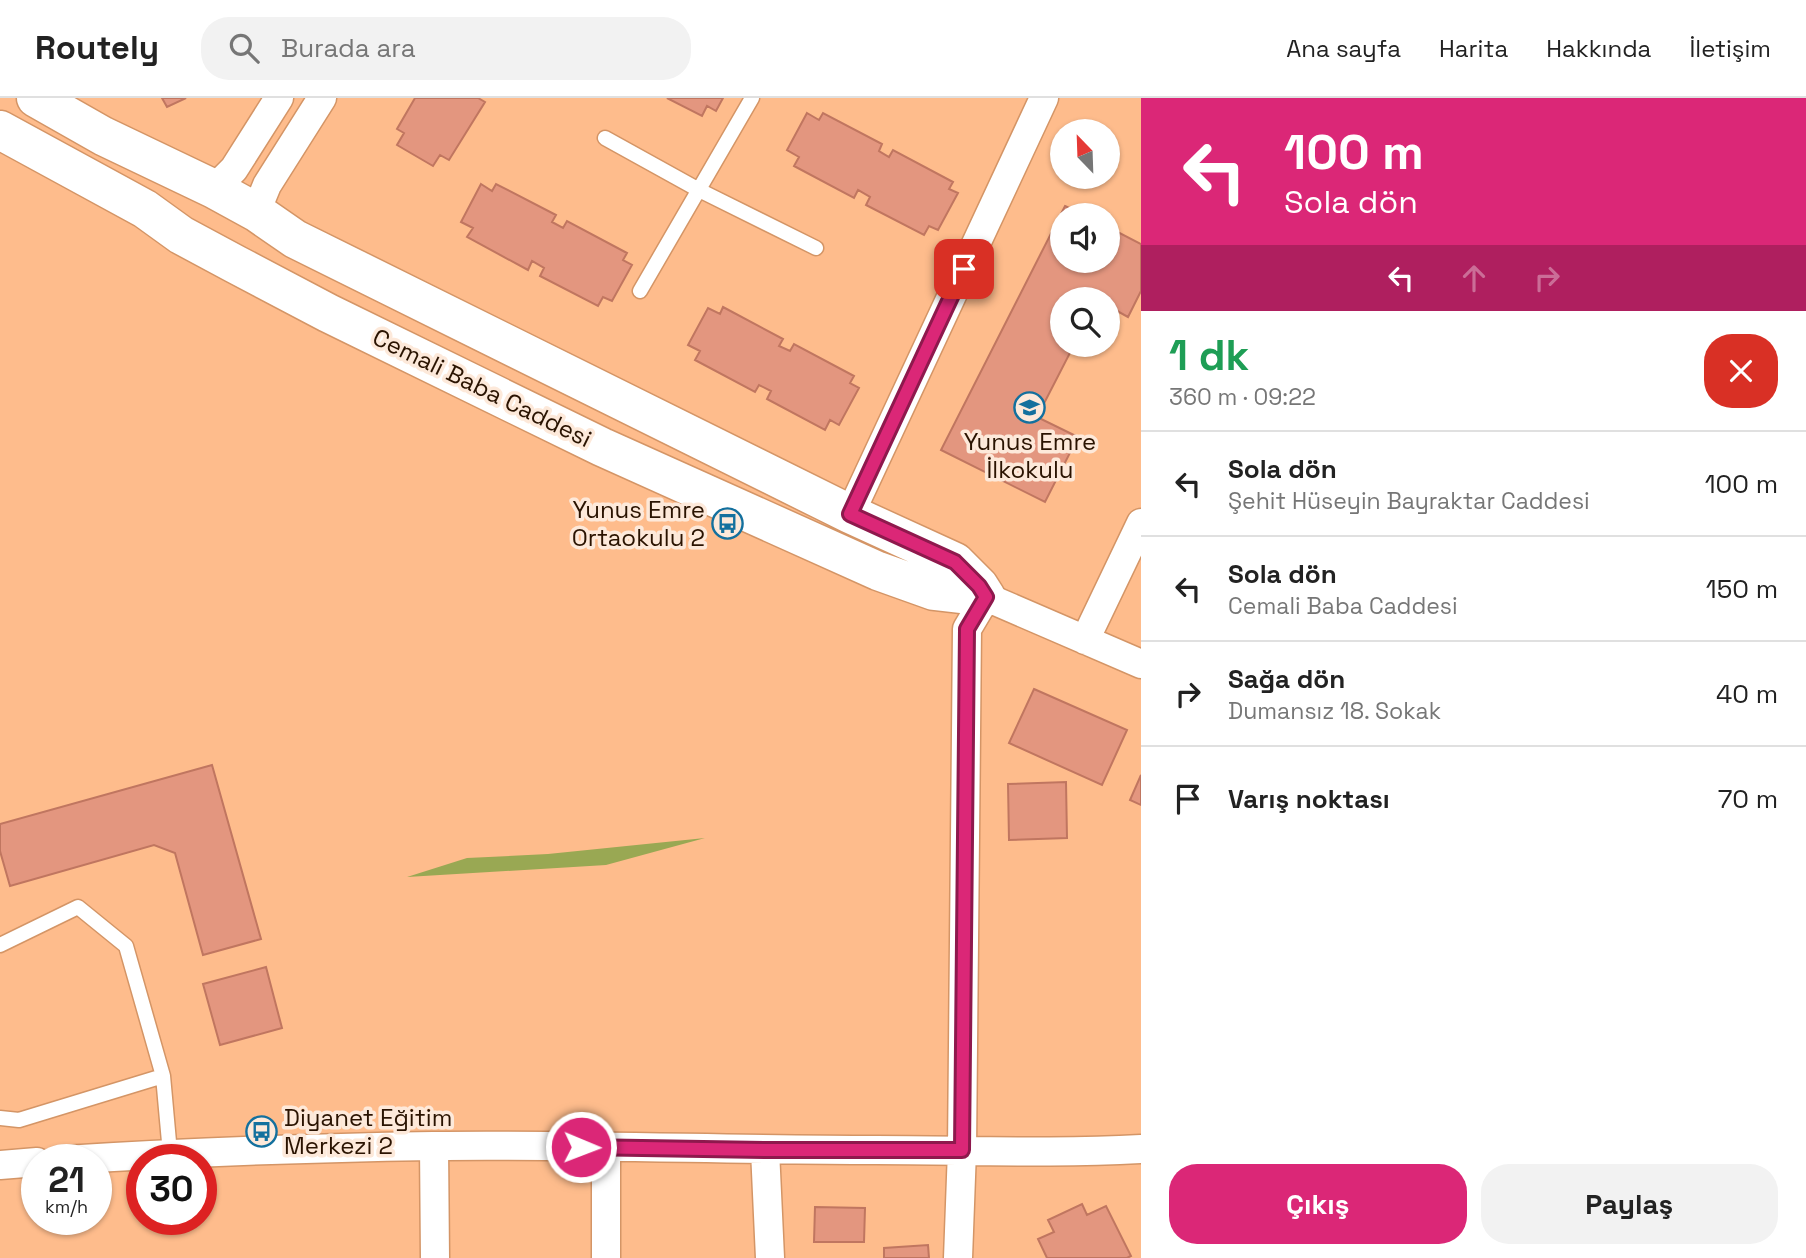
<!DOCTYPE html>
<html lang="tr">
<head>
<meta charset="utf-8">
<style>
	:root { --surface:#fff; --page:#f2f2f2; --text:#222; --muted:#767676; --line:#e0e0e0; --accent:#db2777 }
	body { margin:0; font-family:"Space Grotesk",sans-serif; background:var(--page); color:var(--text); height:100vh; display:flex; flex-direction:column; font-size:26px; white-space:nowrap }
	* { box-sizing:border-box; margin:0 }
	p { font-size:23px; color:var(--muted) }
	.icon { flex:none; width:38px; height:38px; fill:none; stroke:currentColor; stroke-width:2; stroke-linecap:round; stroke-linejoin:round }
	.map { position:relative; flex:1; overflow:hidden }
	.drawer { display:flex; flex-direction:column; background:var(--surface); width:665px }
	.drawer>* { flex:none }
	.top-card { background:#db2777; color:#fff; overflow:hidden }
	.needle { width:46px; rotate:337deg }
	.fabs { position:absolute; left:1050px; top:21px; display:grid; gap:14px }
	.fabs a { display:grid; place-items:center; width:70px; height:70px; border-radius:50%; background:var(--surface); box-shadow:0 2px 5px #0004; font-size:35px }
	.speed { position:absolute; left:21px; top:1046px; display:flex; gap:14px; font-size:35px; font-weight:700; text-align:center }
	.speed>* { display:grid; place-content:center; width:91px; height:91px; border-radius:50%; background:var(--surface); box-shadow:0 2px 5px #0004; line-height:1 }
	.speed small { font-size:18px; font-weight:400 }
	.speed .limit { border:10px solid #d22; background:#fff; color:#111 }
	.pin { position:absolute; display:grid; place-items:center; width:60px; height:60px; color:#fff; margin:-30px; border-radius:14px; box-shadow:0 4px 10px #0006 }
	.me { position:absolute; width:77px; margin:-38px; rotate:91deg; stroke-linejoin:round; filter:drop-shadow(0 0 5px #0008) }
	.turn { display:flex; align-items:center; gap:24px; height:147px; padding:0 28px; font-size:32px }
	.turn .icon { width:91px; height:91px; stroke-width:2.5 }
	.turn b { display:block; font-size:49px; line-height:60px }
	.lanes { display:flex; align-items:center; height:66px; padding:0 28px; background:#0003; justify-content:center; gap:35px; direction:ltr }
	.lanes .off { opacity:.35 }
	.round { display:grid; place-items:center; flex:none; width:74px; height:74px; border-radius:28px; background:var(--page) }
	.head { display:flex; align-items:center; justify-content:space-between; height:119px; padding:0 28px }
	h1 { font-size:42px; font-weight:600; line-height:52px; color:#1e9e55 }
	.button { display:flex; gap:14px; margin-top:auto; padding:14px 28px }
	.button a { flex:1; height:80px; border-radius:28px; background:var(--accent); color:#fff; font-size:28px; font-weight:600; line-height:80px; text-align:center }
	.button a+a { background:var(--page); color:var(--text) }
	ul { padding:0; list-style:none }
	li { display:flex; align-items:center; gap:21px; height:105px; padding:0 28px; border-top:2px solid var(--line) }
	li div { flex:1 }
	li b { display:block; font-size:26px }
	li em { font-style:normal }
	header { display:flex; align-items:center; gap:42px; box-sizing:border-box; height:98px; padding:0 35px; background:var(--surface); border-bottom:2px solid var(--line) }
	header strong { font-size:33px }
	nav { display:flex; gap:38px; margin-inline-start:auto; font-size:24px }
	.search { width:490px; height:63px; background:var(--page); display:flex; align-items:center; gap:18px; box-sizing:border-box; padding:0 24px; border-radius:28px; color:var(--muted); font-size:26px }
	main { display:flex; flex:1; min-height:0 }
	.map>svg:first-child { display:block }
	.green { fill:#99a853 }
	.building { fill:#e3967f; stroke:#c07660; stroke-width:2 }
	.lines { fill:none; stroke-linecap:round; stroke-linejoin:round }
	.lane-casing { stroke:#d49566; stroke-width:17 }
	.street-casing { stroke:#d49566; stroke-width:31 }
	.secondary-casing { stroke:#d49566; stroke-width:41 }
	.lane { stroke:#fff; stroke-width:14 }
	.street { stroke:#fff; stroke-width:28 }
	.secondary { stroke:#fff; stroke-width:38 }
	.route-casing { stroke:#8e194d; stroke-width:18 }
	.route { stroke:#db2777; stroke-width:12 }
	.labels { text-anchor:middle; stroke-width:7; stroke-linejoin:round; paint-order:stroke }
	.street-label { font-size:24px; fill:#2a1301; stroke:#fde9da }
	.poi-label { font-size:24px; fill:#2a1301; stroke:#fde9da }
</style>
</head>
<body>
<header>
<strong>Routely</strong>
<div class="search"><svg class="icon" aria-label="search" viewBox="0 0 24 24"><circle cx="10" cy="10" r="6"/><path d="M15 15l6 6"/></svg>Burada ara</div>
<nav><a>Ana sayfa</a><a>Harita</a><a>Hakkında</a><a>İletişim</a></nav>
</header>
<main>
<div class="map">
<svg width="1141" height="1160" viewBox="0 0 1141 1160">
	<rect width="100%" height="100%" fill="#febc8c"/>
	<path class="green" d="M705 740 606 767 407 779 467 760 548 756Z"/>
	<path class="building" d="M162 0H186L167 9Z
		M415 0H478L485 4 449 62 440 57 433 68 397 47 404 35 397 31Z
		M667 0H723L716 13 707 8 702 18Z
		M807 15 819 22 823 15 882 46 879 53 889 59 893 52 953 84 949 91 958 95 938 132 929 128 924 137 866 107 870 99 858 92 854 100 794 68 799 59 787 52Z
		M481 86 492 93 496 86 556 117 552 124 563 130 567 123 627 155 623 162 632 167 612 203 603 199 598 208 540 178 544 170 532 163 528 172 467 139 473 130 461 124Z
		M1065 108 1084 117H1062V163H1108V129L1141 146V193L1128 219 1108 208V201H1062V247H1074L1037 319 1078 339 1045 404 941 352Z
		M723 209 783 241 779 248 790 253 794 246 854 278 850 285 859 290 839 327 830 322 825 332 767 301 771 293 759 287 755 294 695 262 700 253 688 247 708 210 720 216Z
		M1034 591 1127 632 1102 687 1009 645Z
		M212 667 261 841 203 857 175 755 154 747 10 788 0 753V726Z
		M1141 677V707L1130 702Z
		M1066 684 1067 740 1009 742 1008 686Z
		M266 869 282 930 220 947 203 886Z
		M1082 1106 1087 1117 1106 1108 1131 1158 1127 1160H1047L1038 1141 1054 1134 1048 1122Z
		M815 1109 865 1110 864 1144H814Z
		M928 1147 929 1160H884V1150Z"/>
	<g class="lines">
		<defs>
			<path id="lane" d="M605 40 699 92 816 150
				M640 193 752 0
				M0 847 78 809 126 848 163 978 170 1055
				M0 1020 19 1022 163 978"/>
			<path id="street" d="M214 91 234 71 279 0
				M256 114 267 87 322 0
				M850 416 1044 0
				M1085 542 1141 425
				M434 1048 435 1160
				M606 1050V1160
				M765 1052 770 1160
				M65 1062C188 1054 310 1050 433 1048 580 1046 728 1052 876 1052 964 1052 1053 1056 1141 1051
				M0 1067 37 1064
				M958 1160 962 1052 967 531 986 499 1141 566"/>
			<path id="secondary" d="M36 0 103 38 214 91 256 114 295 141 850 416 955 464 979 488 986 499
				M0 32 145 111 181 137 235 166 328 215 602 349 878 473 934 493 986 499"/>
		</defs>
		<use href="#lane" class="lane-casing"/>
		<use href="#street" class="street-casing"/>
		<use href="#secondary" class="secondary-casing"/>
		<use href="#lane" class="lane"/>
		<use href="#street" class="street"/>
		<use href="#secondary" class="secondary"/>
	</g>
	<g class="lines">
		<defs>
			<path id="route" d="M581 1049 765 1052H962L967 531 986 499 979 488 955 464 850 416 964 171"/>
		</defs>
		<use href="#route" class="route-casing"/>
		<use href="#route" class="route"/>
	</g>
	<defs>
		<symbol id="school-ring" viewBox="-11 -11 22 22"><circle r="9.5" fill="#fde9da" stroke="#13709e" stroke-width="1.5"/><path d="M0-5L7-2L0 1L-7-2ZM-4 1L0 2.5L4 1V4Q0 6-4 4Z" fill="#13709e"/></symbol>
		<symbol id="bus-ring" viewBox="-11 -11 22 22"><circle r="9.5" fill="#fde9da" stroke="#13709e" stroke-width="1.5"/><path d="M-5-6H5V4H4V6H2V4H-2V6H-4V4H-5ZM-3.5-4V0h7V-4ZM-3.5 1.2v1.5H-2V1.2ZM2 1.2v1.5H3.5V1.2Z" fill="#13709e"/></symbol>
	</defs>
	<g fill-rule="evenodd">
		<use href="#school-ring" x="1012" y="292" width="35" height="35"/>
		<use href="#bus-ring" x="710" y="408" width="35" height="35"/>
		<use href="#bus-ring" x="244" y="1016" width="35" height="35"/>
	</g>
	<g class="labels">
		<g class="street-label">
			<text transform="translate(482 290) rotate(26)" y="8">Cemali Baba Caddesi</text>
		</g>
		<g class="poi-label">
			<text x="1030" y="352">Yunus Emre<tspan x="1030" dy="28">İlkokulu</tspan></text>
			<text x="705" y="420" text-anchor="end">Yunus Emre<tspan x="705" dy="28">Ortaokulu 2</tspan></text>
			<text x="284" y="1028" text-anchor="start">Diyanet Eğitim<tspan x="284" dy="28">Merkezi 2</tspan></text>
		</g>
	</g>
</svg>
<div class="fabs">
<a><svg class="needle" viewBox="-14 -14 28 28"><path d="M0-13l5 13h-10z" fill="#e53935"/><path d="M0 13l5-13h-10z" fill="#767676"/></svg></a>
<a><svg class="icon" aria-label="sound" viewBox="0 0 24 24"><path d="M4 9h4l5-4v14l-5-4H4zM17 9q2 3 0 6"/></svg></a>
<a><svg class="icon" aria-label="search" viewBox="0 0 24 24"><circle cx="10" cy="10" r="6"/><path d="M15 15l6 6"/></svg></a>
</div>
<div class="speed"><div>21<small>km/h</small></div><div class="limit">30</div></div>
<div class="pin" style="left:964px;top:171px;background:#d93025"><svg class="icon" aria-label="arrive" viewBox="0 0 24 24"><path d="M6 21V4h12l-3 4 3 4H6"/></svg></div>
<svg class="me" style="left:581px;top:1049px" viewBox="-20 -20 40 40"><circle r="17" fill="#db2777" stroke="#fff" stroke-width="3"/><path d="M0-11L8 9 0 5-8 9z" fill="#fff"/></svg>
</div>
<section class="drawer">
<div class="top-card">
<div class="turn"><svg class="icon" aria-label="left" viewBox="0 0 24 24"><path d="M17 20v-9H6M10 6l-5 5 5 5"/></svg><div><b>100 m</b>Sola dön</div></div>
<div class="lanes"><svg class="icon" aria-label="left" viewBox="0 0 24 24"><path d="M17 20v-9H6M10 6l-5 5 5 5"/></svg><svg class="icon off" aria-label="ahead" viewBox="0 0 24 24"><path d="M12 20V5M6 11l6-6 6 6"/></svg><svg class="icon off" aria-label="right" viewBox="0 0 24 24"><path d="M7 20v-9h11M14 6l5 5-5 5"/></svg></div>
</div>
<div class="head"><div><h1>1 dk</h1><p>360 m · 09:22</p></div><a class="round" style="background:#d93025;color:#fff"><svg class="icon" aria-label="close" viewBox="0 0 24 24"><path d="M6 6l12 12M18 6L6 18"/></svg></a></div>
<ul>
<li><svg class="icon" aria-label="left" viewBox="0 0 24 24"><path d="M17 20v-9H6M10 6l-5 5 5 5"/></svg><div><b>Sola dön</b><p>Şehit Hüseyin Bayraktar Caddesi</p></div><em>100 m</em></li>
<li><svg class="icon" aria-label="left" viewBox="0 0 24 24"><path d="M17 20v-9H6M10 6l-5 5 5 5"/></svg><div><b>Sola dön</b><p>Cemali Baba Caddesi</p></div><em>150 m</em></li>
<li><svg class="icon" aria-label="right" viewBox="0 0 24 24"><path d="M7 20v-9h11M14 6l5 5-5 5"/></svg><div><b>Sağa dön</b><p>Dumansız 18. Sokak</p></div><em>40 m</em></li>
<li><svg class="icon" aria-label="arrive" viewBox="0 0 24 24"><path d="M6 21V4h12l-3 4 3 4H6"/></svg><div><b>Varış noktası</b></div><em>70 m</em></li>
</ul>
<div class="button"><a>Çıkış</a><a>Paylaş</a></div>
</section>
</main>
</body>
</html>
